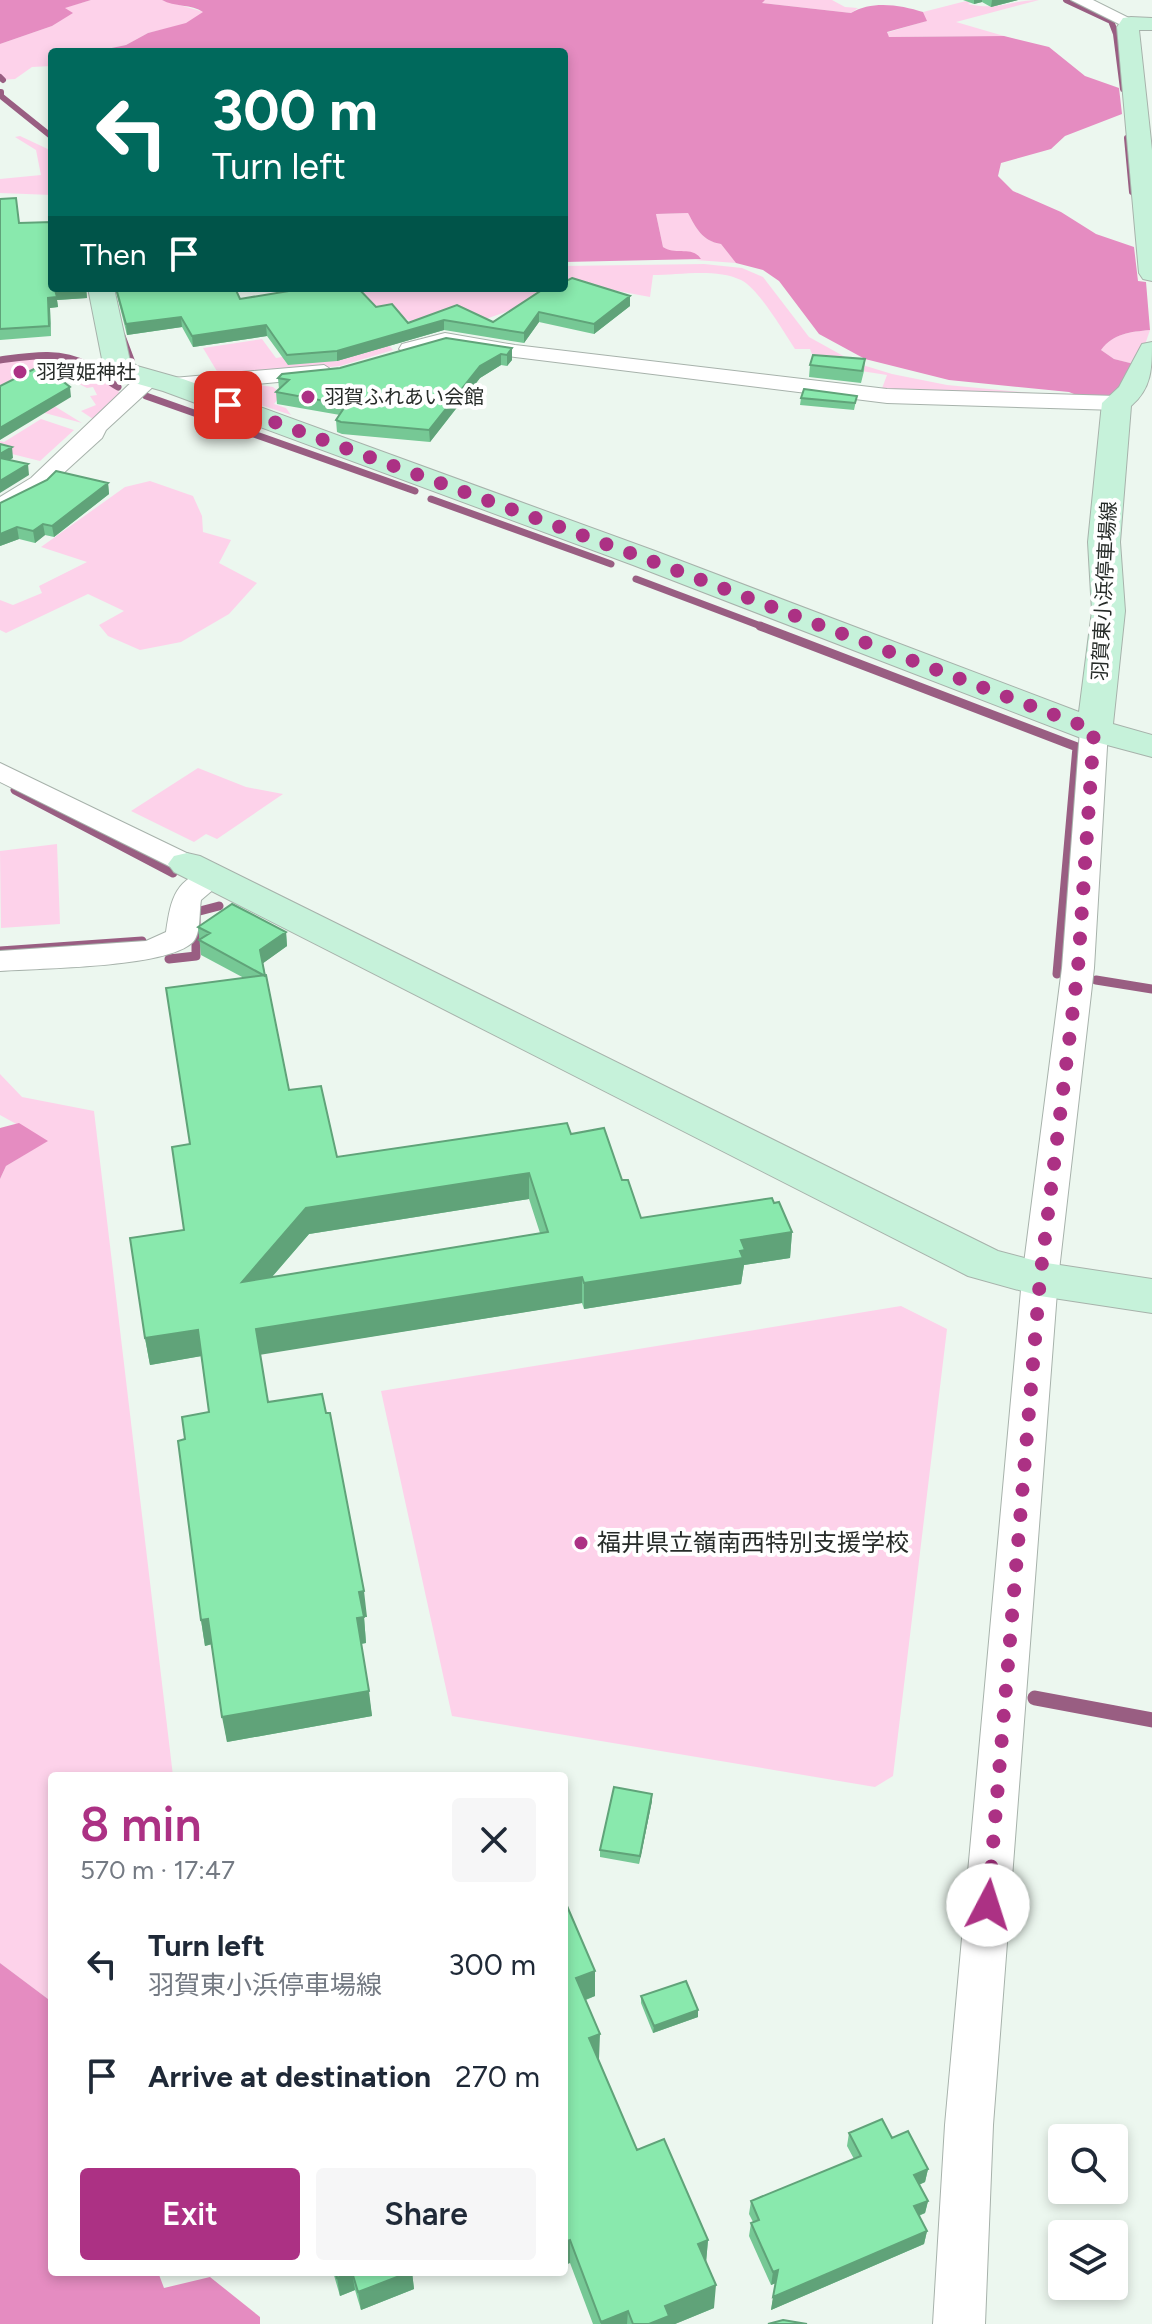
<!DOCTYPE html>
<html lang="en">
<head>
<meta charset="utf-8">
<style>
	:root { --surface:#fff; --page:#f6f6f7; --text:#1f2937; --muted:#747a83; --accent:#ac3184 }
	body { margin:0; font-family:Figtree,"Noto Sans JP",sans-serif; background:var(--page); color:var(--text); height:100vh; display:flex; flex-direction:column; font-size:30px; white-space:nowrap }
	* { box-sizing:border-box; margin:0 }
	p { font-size:26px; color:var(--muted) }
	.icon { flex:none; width:44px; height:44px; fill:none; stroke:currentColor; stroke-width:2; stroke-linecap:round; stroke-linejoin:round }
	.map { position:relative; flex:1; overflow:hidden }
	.sheet { position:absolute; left:48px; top:1772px; width:520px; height:504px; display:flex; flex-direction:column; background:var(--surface); border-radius:8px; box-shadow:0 4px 12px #0003 }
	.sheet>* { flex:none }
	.hud { position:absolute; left:48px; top:48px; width:520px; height:244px; border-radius:8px; box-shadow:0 4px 12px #0003; background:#00695c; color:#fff; overflow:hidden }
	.tools { position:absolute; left:1048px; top:2124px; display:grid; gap:16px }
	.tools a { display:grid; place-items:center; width:80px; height:80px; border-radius:8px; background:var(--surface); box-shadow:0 4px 12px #0003; font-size:40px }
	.pin { position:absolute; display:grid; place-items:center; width:68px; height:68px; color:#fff; margin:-34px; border-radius:16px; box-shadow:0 4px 12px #0006 }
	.me { position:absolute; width:88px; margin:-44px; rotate:5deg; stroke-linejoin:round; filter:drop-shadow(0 0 6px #0008) }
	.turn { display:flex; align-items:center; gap:28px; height:168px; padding:0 32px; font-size:36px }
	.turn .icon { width:104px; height:104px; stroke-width:2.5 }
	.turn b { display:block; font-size:56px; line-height:68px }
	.then { display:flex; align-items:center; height:76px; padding:0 32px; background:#0003; gap:16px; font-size:30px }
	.round { display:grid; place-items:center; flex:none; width:84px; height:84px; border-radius:8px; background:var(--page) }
	.overview { display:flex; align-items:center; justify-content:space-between; height:136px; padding:0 32px }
	h1 { font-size:48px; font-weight:600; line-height:60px; color:var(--accent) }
	.cta { display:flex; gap:16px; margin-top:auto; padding:16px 32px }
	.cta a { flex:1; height:92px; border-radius:8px; background:var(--accent); color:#fff; font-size:32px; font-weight:600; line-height:92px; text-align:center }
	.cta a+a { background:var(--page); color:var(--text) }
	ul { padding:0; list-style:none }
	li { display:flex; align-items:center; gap:24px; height:112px; padding:0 32px }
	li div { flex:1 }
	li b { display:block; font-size:30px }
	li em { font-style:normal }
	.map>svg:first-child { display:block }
	.green { fill:#fdd2ea }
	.forest { fill:#e58cc1 }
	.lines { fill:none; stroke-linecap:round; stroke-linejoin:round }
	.stream-far3 { stroke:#995e82; stroke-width:6 }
	.stream-far2 { stroke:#995e82; stroke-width:7 }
	.stream-far1 { stroke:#995e82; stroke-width:9 }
	.stream { stroke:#995e82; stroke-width:15 }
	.street-casing { stroke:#a7b2ab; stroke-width:2 }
	.secondary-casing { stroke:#a7b2ab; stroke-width:2 }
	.street { fill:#fff; fill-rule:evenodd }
	.secondary { fill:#c6f2da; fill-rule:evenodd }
	.wall { fill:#76c895; fill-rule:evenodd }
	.shaded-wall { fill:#60a379 }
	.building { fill:#89e9ad; stroke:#60a379; stroke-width:2; fill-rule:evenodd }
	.route { stroke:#ac3184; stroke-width:14; stroke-dasharray:0 25.2 }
	.poi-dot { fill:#ac3184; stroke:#fff; stroke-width:3 }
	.labels { text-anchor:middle; stroke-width:8; stroke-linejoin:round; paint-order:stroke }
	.far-poi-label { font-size:20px; fill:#262b28; stroke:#fff; text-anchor:start }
	.far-street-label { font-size:20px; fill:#262b28; stroke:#fff }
	.poi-label { font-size:24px; fill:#262b28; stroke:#fff; text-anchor:start }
</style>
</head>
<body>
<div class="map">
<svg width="1152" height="2324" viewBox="0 0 1152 2324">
	<rect width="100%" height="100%" fill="#ecf7ef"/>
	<path class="green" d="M91 0H162L204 12 186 24 148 33 126 45 92 52H52V66L32 67 15 79 0 80V44L52 26 72 13 63 8Z
		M765 0H832L845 7 858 8 851 13 761 3Z
		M970 0H976L968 4C998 11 1010 0 1039 0L956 22 1004 36 889 37 886 33 926 21 923 12Z
		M20 136 52 151V195L0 193V179L41 175 36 150 15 137Z
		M688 213C696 228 702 241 721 244L736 263 696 260 701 259C686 247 676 257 663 247L656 214Z
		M704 264 742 268 763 277 809 337 856 363 892 374 947 385 1052 395 881 391 887 375 816 364 810 349H795C783 331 759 289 741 280 716 268 679 275 653 275L650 297 575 283 549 297 480 321 419 327 391 309 344 319 337 288H564V266Z
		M1150 330 1138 365 1114 359 1101 350C1114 333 1130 332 1150 330Z
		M262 339 276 358 385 341 393 350 340 366 221 378 203 348Z
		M45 357 80 364 122 394 93 419 81 411 96 405 90 396 97 395 93 387 87 388 68 378 35 386 30 391 82 423 0 401V361Z
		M259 385 273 387 282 394 274 404 286 408 291 415 216 390V387Z
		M41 419 74 430 40 461 0 451V441L4 442Z
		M150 481 193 496 202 516 203 532 231 540 219 563 257 583 229 614 181 642 140 650 108 636 99 625 124 611 88 594 6 633 0 630V600L13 605 42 593 39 586 87 562 41 547 125 487Z
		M198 768 246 787 283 794 217 839 206 834 194 842 131 811Z
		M57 844 60 924 1 928 0 851Z
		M0 1074 22 1097 94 1111 173 1776H52V2002L0 1963V1179L6 1166 47 1141 0 1115Z
		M901 1306 947 1329 893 1776 875 1787 452 1716 381 1391Z"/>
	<path class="forest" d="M0 0H91L65 8 73 13 52 26 0 44Z
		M162 0H765L762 3 851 13C872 0 901 5 923 12L927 21 887 32 889 37 1004 36 1049 47 1085 76 1119 88 1122 114 1065 136 1051 149 1001 163 998 176 1013 191 1061 212 1096 234 1134 247 1138 281 1146 282 1150 330C1130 332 1114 333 1101 350L1114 359 1138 365 1114 396 1084 398 1069 392 949 380 865 359 819 334 779 281 763 270 736 263 721 244C702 241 696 228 688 213L656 214 663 247C675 256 692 245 701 259L564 262V52H92L126 45 148 33 186 23 203 12C192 4 174 7 162 0Z
		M19 1123 48 1141 6 1166 0 1179V1128Z
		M0 1963 52 2002V2272H158L164 2288 210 2277 260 2317V2324H0Z"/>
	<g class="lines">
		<path class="stream-far3" d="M1066 0 1111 21 1116 34 1123 89
			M0 77 3 80
			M1 92V96L52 137
			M1127 138 1132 192"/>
		<path class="stream-far2" d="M122 336 131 360
			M0 360C29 356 60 350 87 365 98 371 107 381 118 387
			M146 396 415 491
			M431 499 611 564
			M636 579 766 628"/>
		<path class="stream-far1" d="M760 626 1077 747 1057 974
			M15 790 173 873
			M0 951 142 941
			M169 959 196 956V912L219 906
			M1096 980 1152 989"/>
		<path class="stream" d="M1035 1698 1152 1720"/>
		<defs>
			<path id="street" d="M1071 0H1093L1139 23 1131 28 1125 27Z
				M445 333 515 345 887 389 1117 396 1128 403 1117 410 887 403 515 357 446 346 410 355 399 349 402 344Z
				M324 365 335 372 332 377 173 392 162 385 173 378Z
				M148 372 156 374 159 379 156 384 106 430 102 438 47 488 0 514V497L31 478 140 374Z
				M1094 722 1104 724 1108 730 1094 968 1058 1279 993 2125 985 2324H933L945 2125 1022 1279 1062 968 1080 730 1084 724Z
				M0 763 197 858 202 864 197 870 187 873 177 870 0 782Z
				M213 868 223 871 228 877 201 900C199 911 201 934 193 942 167 968 40 968 0 971V951L146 941 166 932C171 898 175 878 213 868Z"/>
			<path id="secondary" d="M1131 17 1152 18V30H1139L1152 150V281L1143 279 1139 273 1117 27 1123 18Z
				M88 288H114L130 361 137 366 183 379 655 551 1079 712 1092 611 1088 542 1102 403 1119 387 1142 344 1152 342C1152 368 1152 388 1131 406L1120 542 1125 611 1113 724 1152 735V757L1081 738 633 565 163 391 117 378 107 370 103 364Z
				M187 853 200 856 998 1251 1040 1262 1152 1279V1313L1040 1296 968 1276 174 872 168 864 174 856Z"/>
		</defs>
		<use href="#street" class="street-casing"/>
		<use href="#secondary" class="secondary-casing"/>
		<use href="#street" class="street"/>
		<use href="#secondary" class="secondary"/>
	</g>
	<path class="wall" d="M963 0H1018L991 7 982 2 974 4Z
		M0 199 19 223 86 288 87 298 57 300 58 307 50 308 51 336 0 340Z
		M115 288H235L240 299 376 307 408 323 457 305 493 322 545 288 630 296V306L594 334 539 322 524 343 444 330 337 361 288 365 267 336 193 347 182 327 127 335Z
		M512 348V360L507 366 501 365 480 378 430 442 342 434 337 432 336 420 340 415 277 404 276 392 279 389 278 378Z
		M865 359 864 371 861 383 809 377 810 365Z
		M857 396 854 410 800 405 801 398Z
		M108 483 109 494 54 537 45 535 35 543 19 539 0 546V503Z
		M198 927 286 932 287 946 263 963 289 1090 337 1157 571 1134 622 1180 641 1218 774 1203 792 1232 790 1258 744 1265 741 1284 584 1309 582 1303 260 1354 268 1402 367 1617H364L366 1643 361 1644 372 1716 227 1742 212 1644 205 1646 201 1620 185 1439 209 1412 201 1356 150 1365 145 1338 184 1230 244 978 201 955ZM529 1199 540 1233 272 1277 309 1234Z
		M652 1801 639 1864 600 1857V1850Z
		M564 1899 595 1996 586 2000 599 2059H598L637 2150 708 2240 706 2262 714 2308 675 2324H593L570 2263 564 2265Z
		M641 1996 698 2010V2017L653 2033 641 2003Z
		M849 2133 892 2138 928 2169 925 2182 919 2185 928 2201 925 2213 919 2216 927 2231 924 2244 771 2310 776 2283 771 2285 749 2236 751 2223 753 2222 749 2214 751 2201 854 2159 847 2146Z
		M333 2272H412L414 2289 361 2310 355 2290 340 2296Z"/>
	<path class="shaded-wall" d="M974 0H982V2L974 4Z
		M992 0H1018L991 7Z
		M78 288H86L87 298 57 300 58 307 50 308 51 336 48 298 55 290Z
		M630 296V306L594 334V324Z
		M539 312V322L524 343V333Z
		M181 317 182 327 127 335 126 324Z
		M444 320V330L337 361V351Z
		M266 325 267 336 193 347 192 336Z
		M512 348V360L507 366V355Z
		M501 354V365L480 378 430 442 429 430 480 366Z
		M70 387 71 397 0 440V428Z
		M12 447 13 458 0 466V454Z
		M28 464 29 475 0 493V481Z
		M108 483 109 494 54 537 52 526Z
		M43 524 45 535 35 543 33 531Z
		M17 527 19 539 0 546V534Z
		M286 932 287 946 262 964 260 950Z
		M529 1173V1199L309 1234 245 1308 242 1282 306 1208Z
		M792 1232 790 1258 744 1265 741 1284 584 1309V1283L741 1240Z
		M582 1277V1303L259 1355 256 1329Z
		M198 1330 202 1356 150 1365 145 1338Z
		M364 1591 367 1617H364L366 1643 359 1644 357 1618 359 1592Z
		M208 1619 212 1644 205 1646 201 1620Z
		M369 1691 372 1716 227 1742 222 1717Z
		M652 1794V1801L639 1864 640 1856Z
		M595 1971V1996L576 2003V1978Z
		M698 2010V2017L653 2033 654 2026Z
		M600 2034 599 2059 589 2063V2038Z
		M928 2169 925 2182 911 2188 914 2175Z
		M928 2201 925 2213 911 2218 914 2206Z
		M927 2231 924 2244 771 2310 773 2297Z
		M570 2240V2263L564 2265V2242Z
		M708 2240 706 2263 698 2244Z
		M778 2270 776 2283 771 2285 773 2272Z
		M352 2272 355 2290 340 2296 337 2278Z
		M410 2272H412L414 2289 361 2310 358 2292Z
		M716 2285 714 2308 675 2324H649L665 2306Z
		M628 2311 627 2324H601V2322Z"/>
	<path class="building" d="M16 198 19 223 52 222V288H78L55 290 57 297 48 298 49 326 0 329V199Z
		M572 278 630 296 594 324 539 312 524 333 444 320 337 351 287 355 266 325 192 336 181 317 126 324 116 288H235L240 299 307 288H358L376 307 392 304 408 323 457 305 493 322 545 288H564V282Z
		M446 338 512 348 507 355 501 354 480 366 429 430 341 422 336 420 346 405 276 392 289 380 278 378 282 374 340 368Z
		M813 355 865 359 862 371 810 365Z
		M42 365 70 387 0 428V386Z
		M804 389 857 396 855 403 801 398Z
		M0 444 12 447 0 454Z
		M0 458 28 464 0 481Z
		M56 471 108 483 52 526 43 524 33 531 17 527 0 534V503L47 480Z
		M232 904 286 932 260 950 265 976 199 940 210 933 198 927Z
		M266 975 289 1090 321 1086 337 1157 567 1123 571 1134 604 1128 622 1180H628L641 1218 772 1198 774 1203 779 1202 792 1232 741 1240 745 1250 740 1251 743 1258 584 1283 582 1277 256 1329 268 1402 322 1394 326 1413H330L364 1591 359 1592 364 1617 357 1618 369 1691 222 1717 208 1619 201 1620 178 1441 185 1439 182 1417 209 1412 198 1330 145 1338 130 1238 184 1230 172 1147 190 1144 166 988ZM529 1173 548 1232 242 1282 306 1208Z
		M614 1787 652 1794 640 1856 600 1850Z
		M564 1899 595 1971 576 1978 600 2034 589 2038 637 2150 664 2139 708 2240 698 2244 716 2285 665 2306 669 2316 649 2324H633L628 2311 601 2322 570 2240 564 2242Z
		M686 1981 698 2010 654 2026 641 1996Z
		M882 2119 892 2138 908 2131 928 2169 914 2175 928 2201 914 2206 927 2231 773 2297 778 2270 773 2272 751 2223 759 2220 751 2201 861 2156 849 2133Z
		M335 2272H352L337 2278Z
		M352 2272H410L358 2292Z
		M783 2320 807 2324H768Z"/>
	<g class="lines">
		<path class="route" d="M228 405 644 558 1094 730 1078 968 1040 1279 988 1905"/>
	</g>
	<g class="poi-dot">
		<circle cx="20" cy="372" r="8"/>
		<circle cx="308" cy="397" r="8"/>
		<circle cx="581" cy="1543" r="8"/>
	</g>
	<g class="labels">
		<g class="far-poi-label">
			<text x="36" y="379">羽賀姫神社</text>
			<text x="324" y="404">羽賀ふれあい会館</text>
		</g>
		<g class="far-street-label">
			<text transform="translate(1104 591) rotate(-87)" y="7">羽賀東小浜停車場線</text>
		</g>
		<g class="poi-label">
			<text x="597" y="1551">福井県立嶺南西特別支援学校</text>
		</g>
	</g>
</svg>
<div class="tools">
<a><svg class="icon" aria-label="search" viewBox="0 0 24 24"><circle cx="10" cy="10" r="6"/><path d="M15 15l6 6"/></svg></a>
<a><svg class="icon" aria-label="layers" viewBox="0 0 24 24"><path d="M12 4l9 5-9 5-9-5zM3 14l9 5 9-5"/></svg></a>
</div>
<div class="pin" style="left:228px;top:405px;background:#d93025"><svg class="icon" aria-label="arrive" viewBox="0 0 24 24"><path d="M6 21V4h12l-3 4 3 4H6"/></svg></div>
<svg class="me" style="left:988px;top:1905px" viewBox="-20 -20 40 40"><circle r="19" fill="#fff"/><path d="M0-13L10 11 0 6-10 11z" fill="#ac3184"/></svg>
<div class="hud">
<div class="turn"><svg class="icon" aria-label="left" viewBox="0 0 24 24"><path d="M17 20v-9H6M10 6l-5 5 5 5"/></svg><div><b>300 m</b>Turn left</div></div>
<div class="then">Then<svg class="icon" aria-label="arrive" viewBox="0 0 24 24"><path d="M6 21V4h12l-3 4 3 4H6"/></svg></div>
</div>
<section class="sheet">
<div class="overview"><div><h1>8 min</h1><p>570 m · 17:47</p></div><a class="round"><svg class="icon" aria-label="close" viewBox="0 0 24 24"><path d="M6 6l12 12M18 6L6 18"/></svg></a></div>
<ul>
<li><svg class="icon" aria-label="left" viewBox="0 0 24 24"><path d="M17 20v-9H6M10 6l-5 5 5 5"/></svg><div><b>Turn left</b><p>羽賀東小浜停車場線</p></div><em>300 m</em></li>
<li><svg class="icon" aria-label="arrive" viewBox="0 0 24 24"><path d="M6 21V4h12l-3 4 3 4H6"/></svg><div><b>Arrive at destination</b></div><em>270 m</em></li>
</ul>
<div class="cta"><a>Exit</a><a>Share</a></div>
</section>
</div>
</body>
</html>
